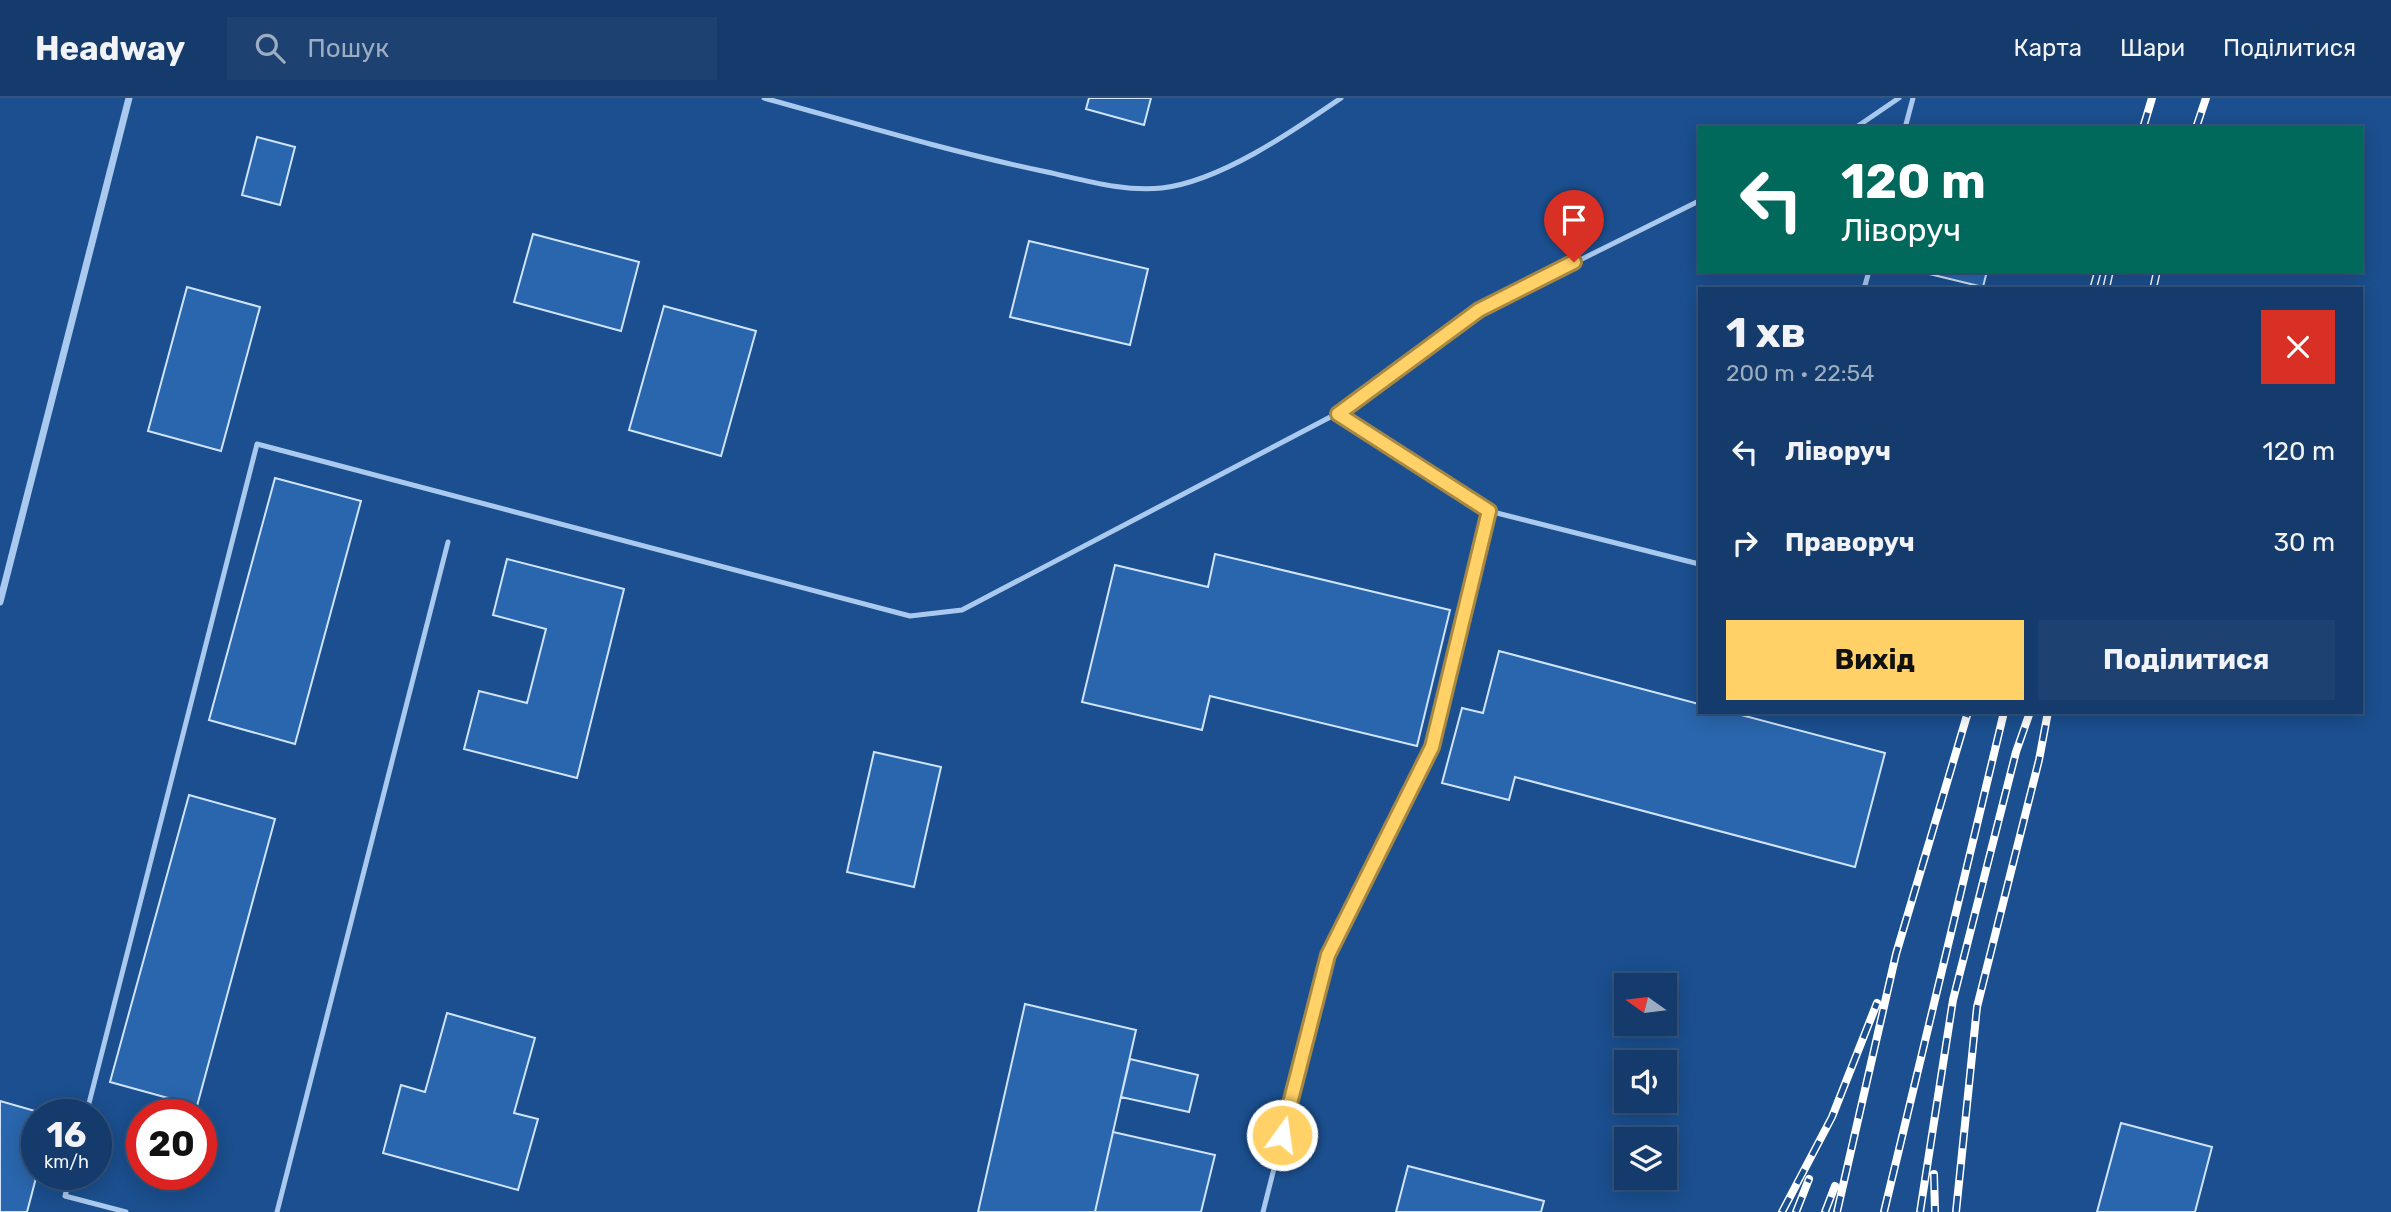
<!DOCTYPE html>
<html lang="uk">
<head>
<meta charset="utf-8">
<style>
	:root { --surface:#143b6b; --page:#1d4271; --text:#f1f3f6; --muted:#9dadc1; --line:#33557e; --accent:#ffd166 }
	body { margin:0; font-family:Rubik,sans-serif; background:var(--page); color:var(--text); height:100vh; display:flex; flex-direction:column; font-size:26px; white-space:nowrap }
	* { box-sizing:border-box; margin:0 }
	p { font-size:23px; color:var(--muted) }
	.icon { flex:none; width:38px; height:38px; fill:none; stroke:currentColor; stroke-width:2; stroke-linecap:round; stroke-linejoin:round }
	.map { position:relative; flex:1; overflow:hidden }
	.panel { position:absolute; left:1698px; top:189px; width:665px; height:427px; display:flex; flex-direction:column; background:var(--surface); border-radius:0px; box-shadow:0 4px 18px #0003,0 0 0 2px var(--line) }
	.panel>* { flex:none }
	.top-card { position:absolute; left:1698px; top:28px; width:665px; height:147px; border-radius:0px; box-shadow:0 4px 18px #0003,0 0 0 2px var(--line); background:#00695c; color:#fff; overflow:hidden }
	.needle { width:46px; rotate:284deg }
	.controls { position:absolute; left:1614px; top:875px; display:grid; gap:14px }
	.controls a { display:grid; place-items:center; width:63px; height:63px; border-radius:0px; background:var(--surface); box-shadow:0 4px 18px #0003,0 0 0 2px var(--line); font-size:35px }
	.speed { position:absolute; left:21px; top:1001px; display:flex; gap:14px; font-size:35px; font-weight:700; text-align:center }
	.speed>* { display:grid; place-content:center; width:91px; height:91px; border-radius:50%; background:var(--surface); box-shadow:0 4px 18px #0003,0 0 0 2px var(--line); line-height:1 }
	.speed small { font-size:18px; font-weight:400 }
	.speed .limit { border:10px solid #d22; background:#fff; color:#111 }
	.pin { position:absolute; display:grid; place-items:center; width:60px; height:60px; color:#fff; margin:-72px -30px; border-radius:50% 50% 50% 0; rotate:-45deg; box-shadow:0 0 7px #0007 }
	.pin .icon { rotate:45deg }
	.me { position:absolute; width:77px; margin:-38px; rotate:14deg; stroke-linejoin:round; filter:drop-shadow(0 0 5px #0008) }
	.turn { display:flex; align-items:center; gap:24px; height:147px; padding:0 28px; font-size:32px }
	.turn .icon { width:91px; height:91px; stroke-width:2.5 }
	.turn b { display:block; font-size:49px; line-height:60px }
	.round { display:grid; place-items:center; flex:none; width:74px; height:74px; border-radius:0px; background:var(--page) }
	.headline { display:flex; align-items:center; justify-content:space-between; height:119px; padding:0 28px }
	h1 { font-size:42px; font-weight:700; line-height:52px }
	.primary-button { display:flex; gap:14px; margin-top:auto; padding:14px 28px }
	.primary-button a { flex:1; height:80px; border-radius:0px; background:var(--accent); color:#111; font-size:28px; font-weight:700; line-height:80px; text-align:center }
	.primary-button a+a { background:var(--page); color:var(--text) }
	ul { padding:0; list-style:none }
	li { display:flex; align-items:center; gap:21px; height:91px; padding:0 28px }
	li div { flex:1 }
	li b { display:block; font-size:26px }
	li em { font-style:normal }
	header { display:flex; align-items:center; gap:42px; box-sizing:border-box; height:98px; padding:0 35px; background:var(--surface); border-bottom:2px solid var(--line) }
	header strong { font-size:33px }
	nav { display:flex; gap:38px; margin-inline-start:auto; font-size:24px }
	.search { width:490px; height:63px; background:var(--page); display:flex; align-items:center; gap:18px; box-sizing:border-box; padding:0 24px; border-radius:0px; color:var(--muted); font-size:26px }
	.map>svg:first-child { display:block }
	.building { fill:#2a66ad; stroke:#cfe3fa; stroke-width:2 }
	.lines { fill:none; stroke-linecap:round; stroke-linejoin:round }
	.service { stroke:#a9c9ee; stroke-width:5 }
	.minor { stroke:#a9c9ee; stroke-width:7 }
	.rail-casing { stroke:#fff; stroke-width:8 }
	.rail { stroke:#1b4f8f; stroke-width:5; stroke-dasharray:16; stroke-linecap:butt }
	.route-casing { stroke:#a68842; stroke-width:18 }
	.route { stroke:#ffd166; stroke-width:12 }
</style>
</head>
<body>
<header>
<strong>Headway</strong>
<div class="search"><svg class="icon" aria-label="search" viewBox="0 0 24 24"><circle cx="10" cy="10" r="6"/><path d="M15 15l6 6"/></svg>Пошук</div>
<nav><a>Карта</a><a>Шари</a><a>Поділитися</a></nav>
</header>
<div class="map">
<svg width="2391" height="1114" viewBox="0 0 2391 1114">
	<rect width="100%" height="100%" fill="#1b4f8f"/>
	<path class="building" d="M1089 0H1151L1144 27 1086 11Z
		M257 39 295 49 280 107 242 97Z
		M533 136 639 164 621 233 514 204Z
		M1029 143 1148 171 1130 247 1010 219Z
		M1917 173H1987L1983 189Z
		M187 189 260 209 221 353 148 333Z
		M664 208 756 233 721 358 629 332Z
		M275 380 361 403 295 646 209 622Z
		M1215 456 1450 512 1417 648 1210 598 1202 632 1082 604 1115 467 1208 489Z
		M507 461 624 491 577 680 464 651 479 593 527 605 546 531 493 517Z
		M1499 553 1699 606V614H1730L1885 655 1855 769 1515 679 1509 702 1442 685 1462 610 1483 615Z
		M874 654 941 669 914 789 847 774Z
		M189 697 275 721 197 1008 110 984Z
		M1025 906 1136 932 1095 1114H978Z
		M447 915 535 940 514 1015 538 1021 518 1092 383 1055 401 987 425 994Z
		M1130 961 1198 977 1189 1014 1121 999Z
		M0 1003 49 1017H37V1076L27 1114H0Z
		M2121 1025 2212 1049 2195 1114H2097Z
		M1113 1034 1215 1057 1201 1114H1095Z
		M1408 1068 1544 1103 1541 1114H1396Z"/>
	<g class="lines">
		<path class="service" d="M764 0C858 26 951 54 1047 74 1084 82 1123 94 1162 90 1221 83 1293 33 1341 0
			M1855 30 1899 0
			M1905 30 1913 0
			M1864 191 1869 173
			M1338 315 1489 413 1699 466
			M86 1017 257 346 910 518 962 512 1338 315 1479 212 1699 103
			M71 1076 65 1098 126 1114
			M277 1114 448 444
			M1263 1114 1328 857 1432 649 1489 413"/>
		<path class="minor" d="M0 504 129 0"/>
		<defs>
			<path id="rail" d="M2143 30 2152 0
				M2196 30 2206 0
				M2093 191 2098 173
				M2106 191 2110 173
				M2153 191 2157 173
				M1934 1076 1935 1114
				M1782 1114 1832 1019 1877 905
				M1796 1114 1809 1081
				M1825 1114 1835 1088
				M1837 1114 1896 856 1968 614
				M1884 1114 2004 614
				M1920 1114 1953 902 2016 654 2030 614
				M1956 1114 1977 909 2039 662 2048 614"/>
		</defs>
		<use href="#rail" class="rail-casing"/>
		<use href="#rail" class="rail"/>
	</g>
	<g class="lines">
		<defs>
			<path id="route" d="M1282 1037 1328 857 1432 649 1489 413 1338 316 1479 212 1574 164"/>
		</defs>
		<use href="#route" class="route-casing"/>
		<use href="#route" class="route"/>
	</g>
</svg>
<div class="controls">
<a><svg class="needle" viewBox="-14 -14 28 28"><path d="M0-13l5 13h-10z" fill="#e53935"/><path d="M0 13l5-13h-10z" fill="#9dadc1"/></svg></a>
<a><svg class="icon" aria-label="sound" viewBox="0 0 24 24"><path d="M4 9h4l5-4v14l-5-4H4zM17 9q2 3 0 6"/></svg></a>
<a><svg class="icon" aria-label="layers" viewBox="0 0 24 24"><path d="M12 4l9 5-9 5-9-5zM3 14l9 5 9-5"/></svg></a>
</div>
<div class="speed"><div>16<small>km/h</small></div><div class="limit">20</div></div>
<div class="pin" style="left:1574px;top:164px;background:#d93025"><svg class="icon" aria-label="arrive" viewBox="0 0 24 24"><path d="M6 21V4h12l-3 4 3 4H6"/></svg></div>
<svg class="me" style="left:1282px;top:1037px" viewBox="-20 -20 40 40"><circle r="17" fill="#ffd166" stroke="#fff" stroke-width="3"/><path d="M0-11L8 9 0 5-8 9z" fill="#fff"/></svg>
<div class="top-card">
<div class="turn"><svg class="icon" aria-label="left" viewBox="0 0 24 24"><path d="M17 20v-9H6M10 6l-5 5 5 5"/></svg><div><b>120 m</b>Ліворуч</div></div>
</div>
<section class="panel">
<div class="headline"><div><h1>1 хв</h1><p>200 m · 22:54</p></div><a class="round" style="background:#d93025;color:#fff"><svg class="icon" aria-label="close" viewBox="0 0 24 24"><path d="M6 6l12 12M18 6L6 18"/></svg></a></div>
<ul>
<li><svg class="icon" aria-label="left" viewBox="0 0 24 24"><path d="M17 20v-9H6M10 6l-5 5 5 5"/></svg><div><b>Ліворуч</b></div><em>120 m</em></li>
<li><svg class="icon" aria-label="right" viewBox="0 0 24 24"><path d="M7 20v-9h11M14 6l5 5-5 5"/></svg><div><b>Праворуч</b></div><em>30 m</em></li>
</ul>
<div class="primary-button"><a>Вихід</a><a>Поділитися</a></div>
</section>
</div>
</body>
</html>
